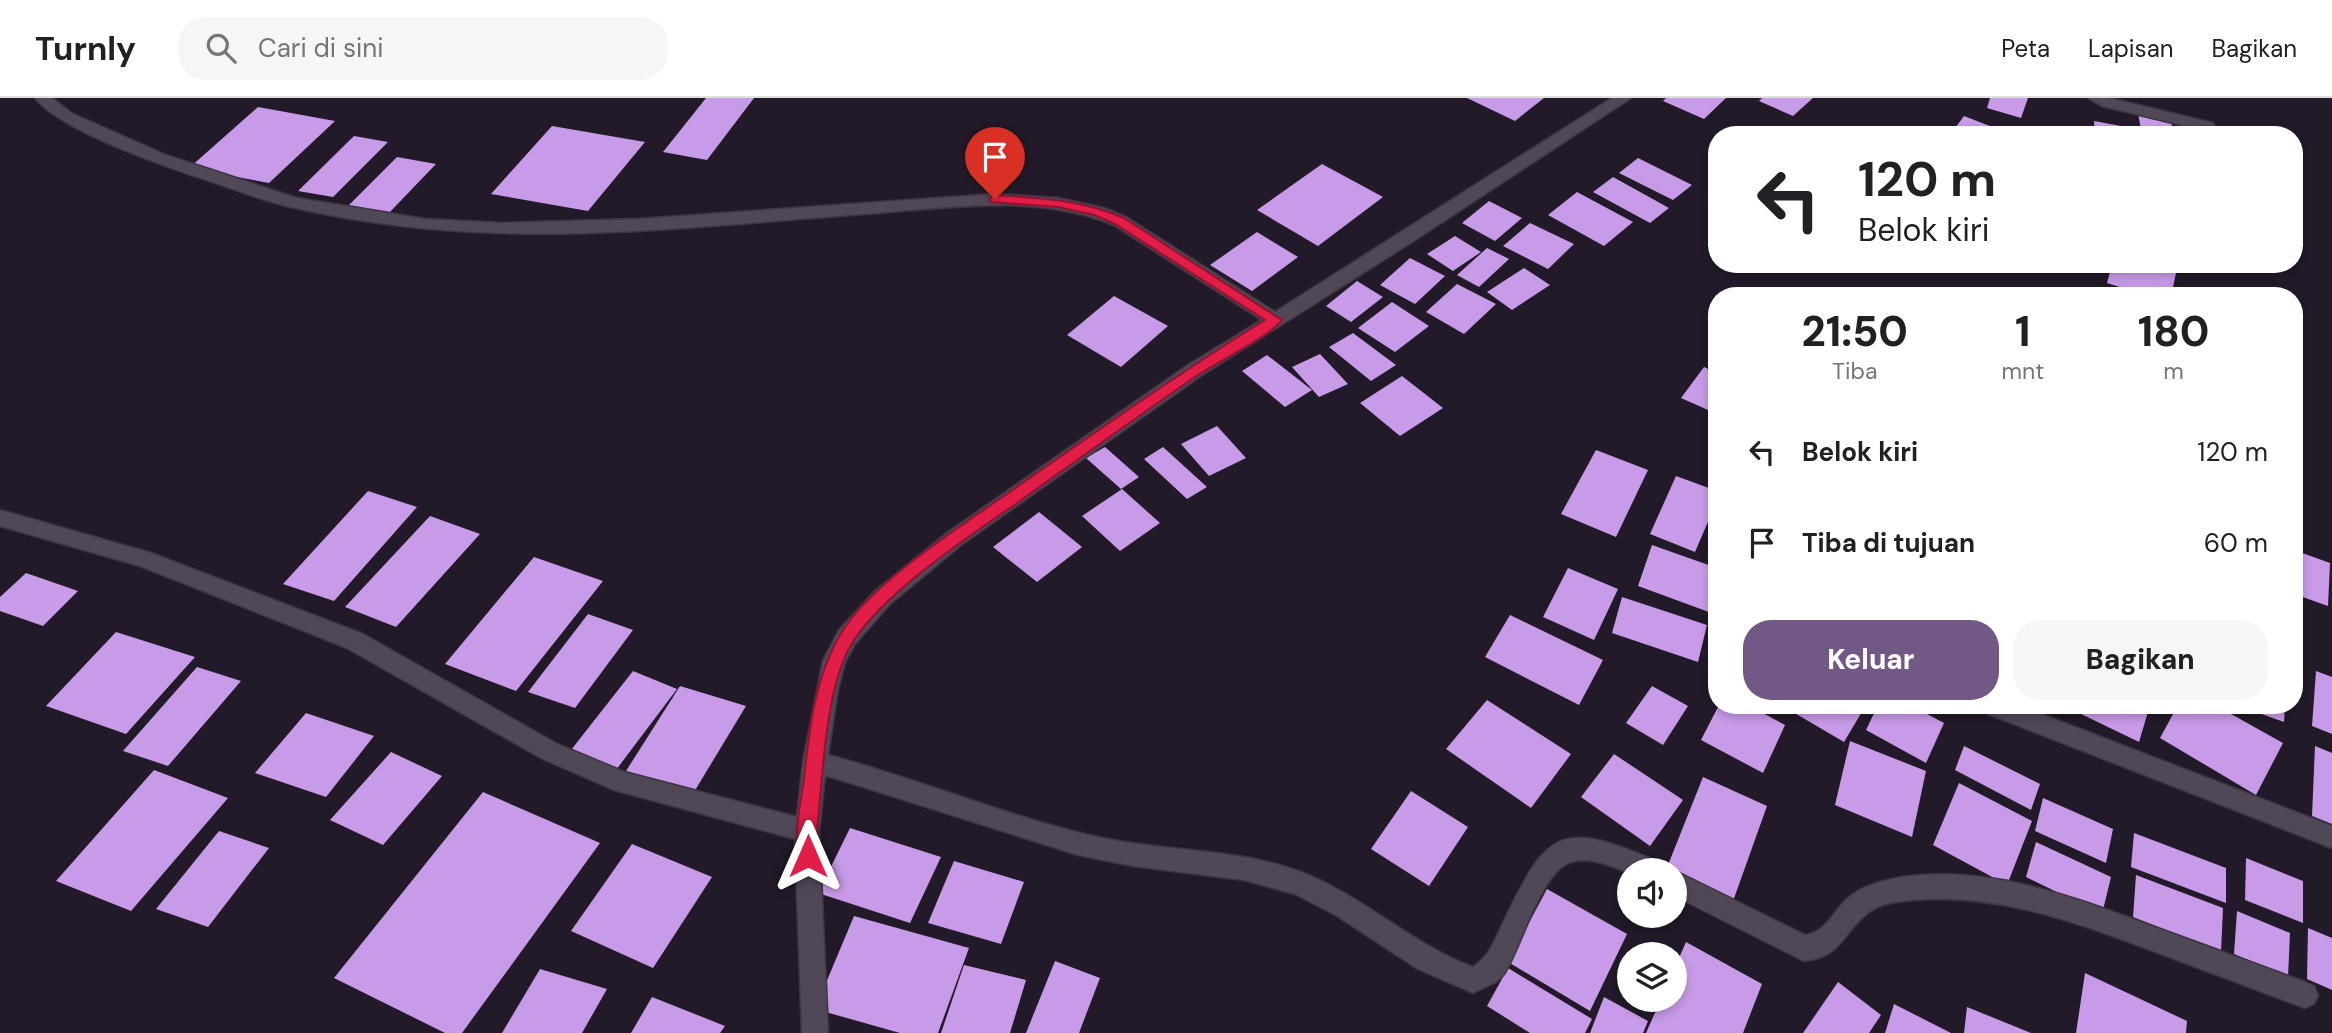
<!DOCTYPE html>
<html lang="id">
<head>
<meta charset="utf-8">
<style>
	:root { --surface:#fff; --page:#f6f6f6; --text:#202124; --muted:#757577; --line:#e0e0e0; --accent:#715885 }
	body { margin:0; font-family:"DM Sans",sans-serif; background:var(--page); color:var(--text); height:100vh; display:flex; flex-direction:column; font-size:26px; white-space:nowrap }
	* { box-sizing:border-box; margin:0 }
	p { font-size:23px; color:var(--muted) }
	.icon { flex:none; width:38px; height:38px; fill:none; stroke:currentColor; stroke-width:2; stroke-linecap:round; stroke-linejoin:round }
	.map { position:relative; flex:1; overflow:hidden }
	.drawer { position:absolute; left:1708px; top:189px; width:595px; height:427px; display:flex; flex-direction:column; background:var(--surface); border-radius:28px; box-shadow:0 4px 10px #0003 }
	.drawer>* { flex:none }
	.hud { position:absolute; left:1708px; top:28px; width:595px; height:147px; border-radius:28px; box-shadow:0 4px 10px #0003; background:#fff; color:var(--text); overflow:hidden }
	.buttons { position:absolute; left:1617px; top:760px; display:grid; gap:14px }
	.buttons a { display:grid; place-items:center; width:70px; height:70px; border-radius:50%; background:var(--surface); box-shadow:0 4px 10px #0003; font-size:35px }
	.pin { position:absolute; display:grid; place-items:center; width:60px; height:60px; color:#fff; margin:-72px -30px; border-radius:50% 50% 50% 0; rotate:-45deg; box-shadow:0 0 7px #0007 }
	.pin .icon { rotate:45deg }
	.me { position:absolute; width:77px; margin:-38px; rotate:0deg; stroke-linejoin:round; filter:drop-shadow(0 0 5px #0008) }
	.turn { display:flex; align-items:center; gap:24px; height:147px; padding:0 35px; font-size:32px }
	.turn .icon { width:91px; height:91px; stroke-width:2.5 }
	.turn b { display:block; font-size:49px; line-height:60px }
	.eta { display:flex; justify-content:space-evenly; align-items:center; height:119px; text-align:center }
	.eta b { font-size:42px; font-weight:800; line-height:49px }
	.action { display:flex; gap:14px; margin-top:auto; padding:14px 35px }
	.action a { flex:1; height:80px; border-radius:28px; background:var(--accent); color:#fff; font-size:28px; font-weight:800; line-height:80px; text-align:center }
	.action a+a { background:var(--page); color:var(--text) }
	ul { padding:0; list-style:none }
	li { display:flex; align-items:center; gap:21px; height:91px; padding:0 35px }
	li div { flex:1 }
	li b { display:block; font-size:26px }
	li em { font-style:normal }
	header { display:flex; align-items:center; gap:42px; box-sizing:border-box; height:98px; padding:0 35px; background:var(--surface); border-bottom:2px solid var(--line) }
	header strong { font-size:33px }
	nav { display:flex; gap:38px; margin-inline-start:auto; font-size:24px }
	.search { width:490px; height:63px; background:var(--page); display:flex; align-items:center; gap:18px; box-sizing:border-box; padding:0 24px; border-radius:28px; color:var(--muted); font-size:26px }
	.map>svg:first-child { display:block }
	.building { fill:#c89be8 }
	.lines { fill:none; stroke-linecap:round; stroke-linejoin:round }
	.minor-casing { stroke:#3d3642; stroke-width:3 }
	.minor { fill:#504757; fill-rule:evenodd }
	.route { fill:#e11d48; stroke:#92132f; stroke-width:2 }
</style>
</head>
<body>
<header>
<strong>Turnly</strong>
<div class="search"><svg class="icon" aria-label="search" viewBox="0 0 24 24"><circle cx="10" cy="10" r="6"/><path d="M15 15l6 6"/></svg>Cari di sini</div>
<nav><a>Peta</a><a>Lapisan</a><a>Bagikan</a></nav>
</header>
<div class="map">
<svg width="2332" height="935" viewBox="0 0 2332 935">
	<rect width="100%" height="100%" fill="#221a28"/>
	<path class="building" d="M706 0H754L707 62 663 54Z
		M1467 0H1544L1515 23Z
		M1666 0H1726L1704 21 1663 3Z
		M1762 0H1813L1793 18 1759 3Z
		M1990 0H2028L2021 20 1987 10Z
		M258 9 335 23 269 85 189 70Z
		M2138 15 2170 20 2174 37H2142Z
		M1964 18 1995 30 1991 37H1950Z
		M2094 23 2137 31 2138 37H2095Z
		M552 28 645 44 588 113 491 96Z
		M354 38 388 44 333 99 298 93Z
		M397 59 436 66 388 116 348 108Z
		M1638 60 1692 87 1673 102 1619 75Z
		M1322 66 1383 99 1318 148 1257 112Z
		M1613 79 1669 110 1650 125 1593 94Z
		M1577 94 1633 124 1604 148 1548 117Z
		M1489 103 1522 120 1495 143 1462 125Z
		M1530 125 1574 146 1548 171 1503 148Z
		M1257 134 1298 159 1252 193 1210 167Z
		M1455 138 1481 154 1453 173 1427 156Z
		M1487 150 1509 161 1479 189 1457 177Z
		M1410 160 1445 178 1415 206 1380 187Z
		M2112 166H2178L2171 198H2148L2107 185Z
		M1524 170 1550 187 1512 212 1487 194Z
		M1357 183 1383 199 1351 224 1326 208Z
		M1457 186 1496 206 1464 236 1426 214Z
		M1114 198 1168 228 1121 269 1067 237Z
		M1392 204 1429 228 1395 254 1358 230Z
		M1353 235 1396 267 1371 283 1329 249Z
		M1320 256 1348 286 1319 299 1292 269Z
		M1267 257 1312 292 1285 309 1242 273Z
		M1704 269 1717 275V316L1681 300Z
		M1402 278 1443 310 1400 338 1360 305Z
		M1217 328 1246 360 1209 378 1181 346Z
		M1105 349 1139 379 1121 391 1086 360Z
		M1163 349 1207 389 1187 401 1144 361Z
		M1596 352 1648 372 1616 439 1561 416Z
		M1676 378 1717 393V403L1695 454 1650 436Z
		M1122 391 1160 425 1120 453 1082 418Z
		M368 393 417 409 334 503 283 486Z
		M1039 414 1082 449 1037 484 993 449Z
		M430 418 480 436 396 529 345 509Z
		M1652 447 1717 470V517L1638 488Z
		M2294 452 2330 465 2328 508 2294 496Z
		M534 459 603 483 516 593 445 566Z
		M1568 470 1618 491 1594 542 1543 519Z
		M26 475 78 493 43 528 0 513V499Z
		M1622 499 1707 527 1698 564 1612 535Z
		M588 516 633 532 575 610 528 594Z
		M1510 517 1603 562 1579 607 1485 559Z
		M116 534 195 559 126 636 46 608Z
		M197 569 241 583 168 668 123 653Z
		M633 573 677 591 616 672 571 652Z
		M2316 573 2332 579V636L2312 628Z
		M680 588 746 608 694 694 626 673Z
		M1652 588 1688 608 1663 647 1626 625Z
		M1487 602 1571 656 1531 710 1446 651Z
		M1719 607H1748L1785 627 1763 675 1701 642Z
		M1788 607H1866L1844 644 1786 610Z
		M1878 607H1910L1944 625 1926 665 1866 632Z
		M2082 607H2150L2139 644 2079 615Z
		M2178 607H2215L2283 645 2256 697 2160 640Z
		M2239 607H2285L2284 624 2239 608Z
		M306 615 374 638 326 699 255 675Z
		M1850 643 1926 673 1912 739 1835 707Z
		M1964 648 2040 686 2031 712 1955 672Z
		M2315 648 2332 655V726L2312 718Z
		M391 654 442 678 383 747 330 722Z
		M1614 656 1683 702 1650 748 1581 699Z
		M154 672 228 700 131 813 56 783Z
		M1703 679 1767 708 1732 806 1675 778V772H1666Z
		M1959 685 2032 723 2007 787 1933 747Z
		M1411 693 1468 729 1429 788 1371 751Z
		M483 694 600 745 462 935H445L334 880Z
		M2043 700 2113 731 2106 765 2035 733Z
		M850 730 941 759 910 825 818 795Z
		M219 733 269 750 208 829 156 811Z
		M2134 735 2226 770V805L2131 769Z
		M2036 744 2111 779 2102 816 2026 779Z
		M632 746 712 779 653 870 571 833Z
		M2246 760 2303 783V825L2245 802Z
		M954 763 1024 784 1001 846 928 825Z
		M2136 777 2223 810 2221 854 2133 819Z
		M1547 791 1627 836 1590 913 1508 864Z
		M2237 813 2290 835 2288 879 2234 856Z
		M854 818 969 850 938 935H900L815 911Z
		M2308 830 2332 840V892L2307 881Z
		M1686 844 1762 886 1743 935H1646L1661 901H1675V869Z
		M1055 863 1100 880 1079 935H1026Z
		M964 867 1026 882 1010 935H941Z
		M1508 870 1592 921 1585 935H1530L1487 908Z
		M540 871 607 891 582 935H502Z
		M2085 875 2187 923 2186 935H2076Z
		M1838 884 1881 917 1869 935H1803Z
		M652 899 725 928 720 935H631Z
		M1604 899 1648 923 1643 935H1590Z
		M1894 906 1951 935H1885Z
		M1967 909 2031 935H1964Z"/>
	<g class="lines">
		<defs>
			<path id="minor" d="M35 0H52L71 15 166 57 297 100 425 121 502 125 638 121 995 96 1058 100 1104 110 1126 119 1275 214 1612 0H1631L1412 144 1202 277 961 447 890 506 855 546 845 564 838 591 828 657C920 681 1009 720 1102 740 1168 754 1237 750 1301 774 1363 798 1411 846 1473 869 1489 859 1495 842 1503 825 1547 732 1560 721 1658 764L1661 772H1629V775C1612 768 1590 758 1571 764 1541 773 1521 850 1504 876L1496 884 1473 895 1418 871 1334 816 1295 796 1244 782 1133 768 1078 757 825 677 819 733 828 935H802L795 741 614 692 541 660 347 550 140 468 0 428V412L151 455 363 536 557 646 624 674 797 719 803 664 823 563 839 532 874 494 947 435 1188 267 1262 222 1114 127C1039 96 956 109 877 115 798 121 718 128 638 133 519 139 412 136 295 110 261 103 227 88 194 78 154 64 61 32 35 0Z
				M2088 0H2109L2213 25 2215 28 2207 33 2102 8Z
				M1980 607H2018L2332 728V750L1983 614Z
				M1675 773 1805 837C1828 835 1834 809 1852 797 1865 787 1885 782 1902 779 1991 766 2078 801 2160 831 2208 849 2257 866 2305 884L2314 888 2318 897 2314 906 2305 910C2257 892 2209 874 2161 856 2078 825 1994 792 1904 803 1893 804 1878 807 1869 814 1843 833 1843 859 1804 863L1675 798Z"/>
		</defs>
		<use href="#minor" class="minor-casing"/>
		<use href="#minor" class="minor"/>
	</g>
	<path class="route" d="M995 97C1040 100 1082 102 1124 120L1282 222C1270 238 1217 264 1198 277 1138 318 1079 361 1020 403 971 437 881 496 851 547 826 590 823 672 818 723 816 736 820 752 815 765L808 767 802 765C791 741 801 705 804 681 809 633 815 579 840 537 869 486 964 426 1014 391 1097 333 1179 275 1265 222L1115 126 1094 117 1058 109 991 104 989 101Z"/>
</svg>
<div class="buttons">
<a><svg class="icon" aria-label="sound" viewBox="0 0 24 24"><path d="M4 9h4l5-4v14l-5-4H4zM17 9q2 3 0 6"/></svg></a>
<a><svg class="icon" aria-label="layers" viewBox="0 0 24 24"><path d="M12 4l9 5-9 5-9-5zM3 14l9 5 9-5"/></svg></a>
</div>
<div class="pin" style="left:995px;top:101px;background:#d93025"><svg class="icon" aria-label="arrive" viewBox="0 0 24 24"><path d="M6 21V4h12l-3 4 3 4H6"/></svg></div>
<svg class="me" style="left:808px;top:758px" viewBox="-20 -20 40 40"><path d="M0-17L14 15 0 8-14 15z" fill="#e11d48" stroke="#fff" stroke-width="4"/></svg>
<div class="hud">
<div class="turn"><svg class="icon" aria-label="left" viewBox="0 0 24 24"><path d="M17 20v-9H6M10 6l-5 5 5 5"/></svg><div><b>120 m</b>Belok kiri</div></div>
</div>
<section class="drawer">
<div class="eta">
<div><b>21:50</b><p>Tiba</p></div>
<div><b>1</b><p>mnt</p></div>
<div><b>180</b><p>m</p></div>
</div>
<ul>
<li><svg class="icon" aria-label="left" viewBox="0 0 24 24"><path d="M17 20v-9H6M10 6l-5 5 5 5"/></svg><div><b>Belok kiri</b></div><em>120 m</em></li>
<li><svg class="icon" aria-label="arrive" viewBox="0 0 24 24"><path d="M6 21V4h12l-3 4 3 4H6"/></svg><div><b>Tiba di tujuan</b></div><em>60 m</em></li>
</ul>
<div class="action"><a>Keluar</a><a>Bagikan</a></div>
</section>
</div>
</body>
</html>
